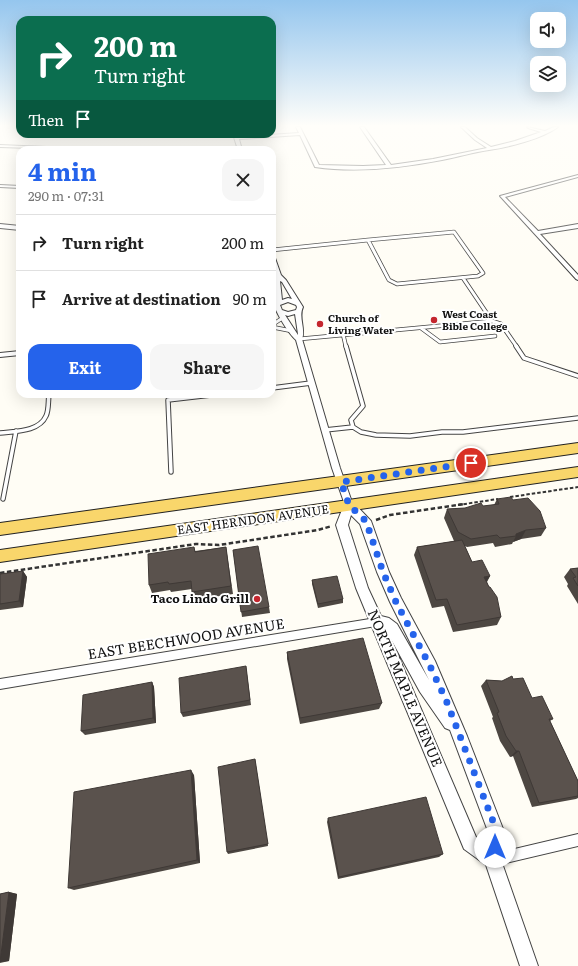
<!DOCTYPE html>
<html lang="en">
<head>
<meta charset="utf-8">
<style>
	:root { --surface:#fff; --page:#f6f6f6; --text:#222; --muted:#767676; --line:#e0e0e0; --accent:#2563eb }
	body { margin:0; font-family:Literata,serif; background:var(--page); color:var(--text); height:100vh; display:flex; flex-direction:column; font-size:15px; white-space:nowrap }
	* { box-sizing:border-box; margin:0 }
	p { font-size:13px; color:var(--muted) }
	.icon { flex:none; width:22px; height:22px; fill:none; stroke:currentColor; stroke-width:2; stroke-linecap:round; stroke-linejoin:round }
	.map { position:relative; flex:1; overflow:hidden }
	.details { position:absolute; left:16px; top:146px; width:260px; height:252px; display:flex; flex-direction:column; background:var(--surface); border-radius:12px; box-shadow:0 4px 16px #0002 }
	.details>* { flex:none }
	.top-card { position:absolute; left:16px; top:16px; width:260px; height:122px; border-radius:12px; box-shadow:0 4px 16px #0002; background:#0b6e4f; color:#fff; overflow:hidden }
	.tools { position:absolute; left:530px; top:12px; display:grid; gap:8px }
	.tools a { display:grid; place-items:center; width:36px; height:36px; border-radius:8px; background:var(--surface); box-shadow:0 4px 16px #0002; font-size:20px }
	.pin { position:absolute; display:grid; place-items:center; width:34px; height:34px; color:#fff; margin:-17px; border:2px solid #fff; border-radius:50%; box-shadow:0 1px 4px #0007 }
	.me { position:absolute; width:44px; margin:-22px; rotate:0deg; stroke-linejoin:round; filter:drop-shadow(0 0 3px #0008) }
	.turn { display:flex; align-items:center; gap:14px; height:84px; padding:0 12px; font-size:18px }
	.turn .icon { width:52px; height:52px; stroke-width:2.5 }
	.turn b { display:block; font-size:28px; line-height:34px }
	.then { display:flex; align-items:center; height:38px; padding:0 12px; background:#0003; gap:8px; font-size:15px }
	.round { display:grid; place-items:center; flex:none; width:42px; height:42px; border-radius:12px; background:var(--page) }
	.overview { display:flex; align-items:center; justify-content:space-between; height:68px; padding:0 12px }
	h1 { font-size:24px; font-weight:700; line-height:30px; color:var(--accent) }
	.primary-button { display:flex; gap:8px; margin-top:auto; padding:8px 12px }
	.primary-button a { flex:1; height:46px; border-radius:12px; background:var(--accent); color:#fff; font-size:16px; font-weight:700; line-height:46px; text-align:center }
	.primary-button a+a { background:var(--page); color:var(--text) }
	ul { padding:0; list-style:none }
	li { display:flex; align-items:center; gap:12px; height:56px; padding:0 12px; border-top:1px solid var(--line) }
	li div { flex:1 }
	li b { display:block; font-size:15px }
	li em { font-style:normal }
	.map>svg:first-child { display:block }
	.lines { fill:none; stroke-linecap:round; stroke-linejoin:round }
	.service-far1-casing { stroke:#444; stroke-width:4.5 }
	.service-casing { stroke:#444; stroke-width:5.5 }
	.minor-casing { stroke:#444; stroke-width:2 }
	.tertiary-casing { stroke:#444; stroke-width:2 }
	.primary-casing { stroke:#222; stroke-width:2 }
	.path-far1 { stroke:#333; stroke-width:2; stroke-dasharray:3.5 2; stroke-linecap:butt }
	.path { stroke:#333; stroke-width:2.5; stroke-dasharray:4.5 2.5; stroke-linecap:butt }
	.service-far1 { stroke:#fff; stroke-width:3 }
	.service { stroke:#fff; stroke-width:3.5 }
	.minor { fill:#fff; fill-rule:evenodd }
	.tertiary { fill:#fff; fill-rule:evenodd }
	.primary { fill:#f9d66b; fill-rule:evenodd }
	.wall { fill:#4d4742 }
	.shaded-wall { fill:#3f3936 }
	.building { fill:#5a524d; stroke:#3f3936 }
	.route { stroke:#2563eb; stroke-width:7; stroke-dasharray:0 12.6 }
	.poi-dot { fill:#c4262e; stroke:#fff; stroke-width:1.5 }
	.labels { text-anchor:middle; stroke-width:4; stroke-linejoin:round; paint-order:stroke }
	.far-poi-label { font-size:10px; font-weight:bold; fill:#111; stroke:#fff; text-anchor:start }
	.street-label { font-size:12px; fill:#111; stroke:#fff }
	.poi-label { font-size:12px; font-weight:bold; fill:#111; stroke:#fff; text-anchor:end }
	.near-street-label { font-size:14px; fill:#111; stroke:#fff }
</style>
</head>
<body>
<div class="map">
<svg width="578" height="966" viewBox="0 0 578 966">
	<rect width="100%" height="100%" fill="#fffdf5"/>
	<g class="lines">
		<defs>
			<path id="service-far1" d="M454 232 483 273 478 276 397 284 389 280 368 240Z
				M272 250 368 240
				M463 278 492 321
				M272 325 284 317
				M272 327 292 331
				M421 328 440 342 495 336
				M343 334 346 347
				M299 339 492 321 501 324 517 347"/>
			<path id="service" d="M346 346 363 406 351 420 353 427
				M516 346 524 358 578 376
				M272 388 311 383
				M325 430 353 427 361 432 376 435 410 436 442 432H463L578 418
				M0 433C15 431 39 432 46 416 49 410 48 401 49 394
				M171 472 168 400 220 394
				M3 499 16 431"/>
			<path id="minor" d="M296 127H300L319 165 363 166 386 165 360 127H364L391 165 433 159 487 148 475 140 461 127H465L477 138 491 147 515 141 541 132 528 128 527 127 545 131 554 127H558C542 139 509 147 489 150 474 152 458 157 442 160 401 168 357 173 315 167L300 135 239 139 242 150H238L233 134H237L238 137 299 133Z
				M0 145 92 149 94 150 0 147Z
				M578 175V177L505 197 538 231 578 224V228L540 234 578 275V280L576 279 500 196Z
				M0 185 20 186V188L0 187Z
				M0 224 20 226V230L0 228Z
				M272 256 275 258 281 275 286 280 303 307C298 317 306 329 302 339L340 468 353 505 352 507H346L345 505 332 468 296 340C288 333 277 314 274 305L276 303 274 282 275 276 272 266ZM280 281 282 282 292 299 288 298 282 300ZM288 302 296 305 297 307 296 310 288 312 282 310 280 305ZM295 314 298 334V335L285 315 288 316Z
				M20 351V355L0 357V353Z
				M376 618 379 619 381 622 379 625 376 626 0 689V679Z
				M578 834V846L493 866 489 864 487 860 489 856 493 854Z"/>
			<path id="tertiary" d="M349 500 353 502 371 521 389 572 401 598 435 661 467 736 505 834 501 860 538 966H520L486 865 464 849 356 588 336 525 345 502ZM351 515 360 524 377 572 390 602 429 680 397 624 389 618 381 616 368 588 348 525ZM391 639 420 692 445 728 450 730 489 834 487 845 476 837Z"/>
			<path id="primary" d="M578 443V453L0 535V523Z
				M578 467V477L0 562V550Z"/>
		</defs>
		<use href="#service-far1" class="service-far1-casing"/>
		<use href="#service" class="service-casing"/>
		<use href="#minor" class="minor-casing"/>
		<use href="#tertiary" class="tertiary-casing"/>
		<use href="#primary" class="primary-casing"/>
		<path class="path-far1" d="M510 497 578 487
			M458 505 498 499"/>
		<path class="path" d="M376 520 390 515 464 504
			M0 573 196 544 219 545 318 530 332 526"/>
		<use href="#service-far1" class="service-far1"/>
		<use href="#service" class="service"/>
		<use href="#minor" class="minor"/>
		<use href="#tertiary" class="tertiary"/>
		<use href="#primary" class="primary"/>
	</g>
	<path class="wall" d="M497 499 513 500 546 528 541 536 521 539 513 542 512 544 495 547 493 543 467 547 465 546 472 562 490 576 487 582 501 617 497 625 453 632 444 606 432 608 414 555 417 547 455 541H454L444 518 447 509 465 508 494 505Z
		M194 547 195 551 226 547 233 594 194 600 192 589 171 592 170 590 152 593 149 585Z
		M233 550 269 607 270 613 242 617Z
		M578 568V604L567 586 568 584 564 577 570 569Z
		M23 571 27 577 23 607 0 610V574Z
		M312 580 343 599V603L318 608 312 584Z
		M287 652 382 703 379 709 300 724 287 659Z
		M246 666 251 705 183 717 181 713Z
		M513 679 553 719 550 721 578 781V798L576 799 532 807 513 756 510 757 500 741 492 718 493 717 481 686 486 680 502 681Z
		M152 682 154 687 156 723 85 735 81 731Z
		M255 759 268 846 228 854 227 852Z
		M194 775 200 863 74 890 68 888Z
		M328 818 443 854 439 857 338 879 327 822Z
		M9 892 17 894 9 961 0 963V894Z"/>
	<path class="shaded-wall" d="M526 530 521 539 513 542 516 536V534Z
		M23 571 27 577 23 607 19 601Z
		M490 576 485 584 484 577Z
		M152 682 154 687 156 723 153 718Z
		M516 751H519L513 756 510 757Z
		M191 770 194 775 200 863 197 860Z
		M9 892 17 894 9 961 0 962Z"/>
	<path class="building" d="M511 497 513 500 528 498 540 511 546 528 526 530 516 534V536L500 538 497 535 471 539 458 532 447 509 465 508 481 503 483 506 499 504 497 499Z
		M462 540 472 562 482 560 490 576 484 577 489 587H490L497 597 501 617 457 625 447 599 436 600 417 547Z
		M258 546 269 607 241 612 233 550Z
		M194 547 195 552 226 547 231 586 192 592 191 581 169 584 168 582 149 585 148 554Z
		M578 568V586L573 578 576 577 570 569Z
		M23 571 19 601 0 604V574Z
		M337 576 343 599 318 604 312 580Z
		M363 638 382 703 300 718 287 652Z
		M246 666 250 700 181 713 179 678Z
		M512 676 513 679 523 678 532 698 542 696 553 719H549L578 781V796L539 803 519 751H516L506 736 497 713 499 712 486 680 502 681Z
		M152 682 153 718 81 731 83 695Z
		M255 759 268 844 227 852 218 767Z
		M191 770 197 860 68 888 74 792Z
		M426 797 443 854 339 877 328 818Z
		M9 892 0 962V894Z"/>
	<linearGradient id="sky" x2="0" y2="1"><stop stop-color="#95c6ee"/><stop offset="0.48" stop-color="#fffefa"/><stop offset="1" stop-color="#fffefa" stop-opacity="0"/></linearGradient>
	<rect width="578" height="262" fill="url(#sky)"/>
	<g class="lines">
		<path class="route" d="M471 463 341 482 349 505 366 521 383 572 396 602 430 666 446 700 498 834 495 847"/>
	</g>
	<g class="poi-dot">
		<circle cx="434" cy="320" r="4"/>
		<circle cx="320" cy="324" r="4"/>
		<circle cx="257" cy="599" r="4"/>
	</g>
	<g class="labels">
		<g class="far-poi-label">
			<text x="442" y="318">West Coast<tspan x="442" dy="12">Bible College</tspan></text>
			<text x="328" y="322">Church of<tspan x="328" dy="12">Living Water</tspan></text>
		</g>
		<g class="street-label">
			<text transform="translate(253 520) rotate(-8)" y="4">EAST HERNDON AVENUE</text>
		</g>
		<g class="poi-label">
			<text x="249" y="603">Taco Lindo Grill</text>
		</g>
		<g class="near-street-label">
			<text transform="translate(186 639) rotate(-9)" y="5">EAST BEECHWOOD AVENUE</text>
			<text transform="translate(405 688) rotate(67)" y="5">NORTH MAPLE AVENUE</text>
		</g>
	</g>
</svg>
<div class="tools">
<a><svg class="icon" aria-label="sound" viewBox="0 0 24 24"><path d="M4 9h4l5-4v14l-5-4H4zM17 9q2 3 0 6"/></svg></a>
<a><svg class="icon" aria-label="layers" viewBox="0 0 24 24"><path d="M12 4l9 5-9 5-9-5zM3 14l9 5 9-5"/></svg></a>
</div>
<div class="pin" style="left:471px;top:463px;background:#d93025"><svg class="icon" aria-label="arrive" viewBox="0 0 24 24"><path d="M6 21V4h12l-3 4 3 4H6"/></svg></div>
<svg class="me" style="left:495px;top:847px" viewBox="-20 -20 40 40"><circle r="19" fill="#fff"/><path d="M0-13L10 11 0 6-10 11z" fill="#2563eb"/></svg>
<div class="top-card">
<div class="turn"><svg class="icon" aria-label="right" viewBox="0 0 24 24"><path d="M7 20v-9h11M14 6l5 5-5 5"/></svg><div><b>200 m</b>Turn right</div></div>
<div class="then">Then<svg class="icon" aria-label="arrive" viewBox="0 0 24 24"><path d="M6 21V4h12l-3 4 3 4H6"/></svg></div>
</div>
<section class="details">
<div class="overview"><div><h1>4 min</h1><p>290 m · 07:31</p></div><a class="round"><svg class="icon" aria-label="close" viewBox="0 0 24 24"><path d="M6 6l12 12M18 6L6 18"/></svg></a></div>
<ul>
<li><svg class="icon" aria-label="right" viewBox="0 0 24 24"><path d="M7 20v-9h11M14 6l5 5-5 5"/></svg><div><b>Turn right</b></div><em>200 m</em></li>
<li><svg class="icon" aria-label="arrive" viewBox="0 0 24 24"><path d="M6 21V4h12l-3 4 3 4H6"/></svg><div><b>Arrive at destination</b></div><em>90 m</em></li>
</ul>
<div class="primary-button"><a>Exit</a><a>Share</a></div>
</section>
</div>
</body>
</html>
